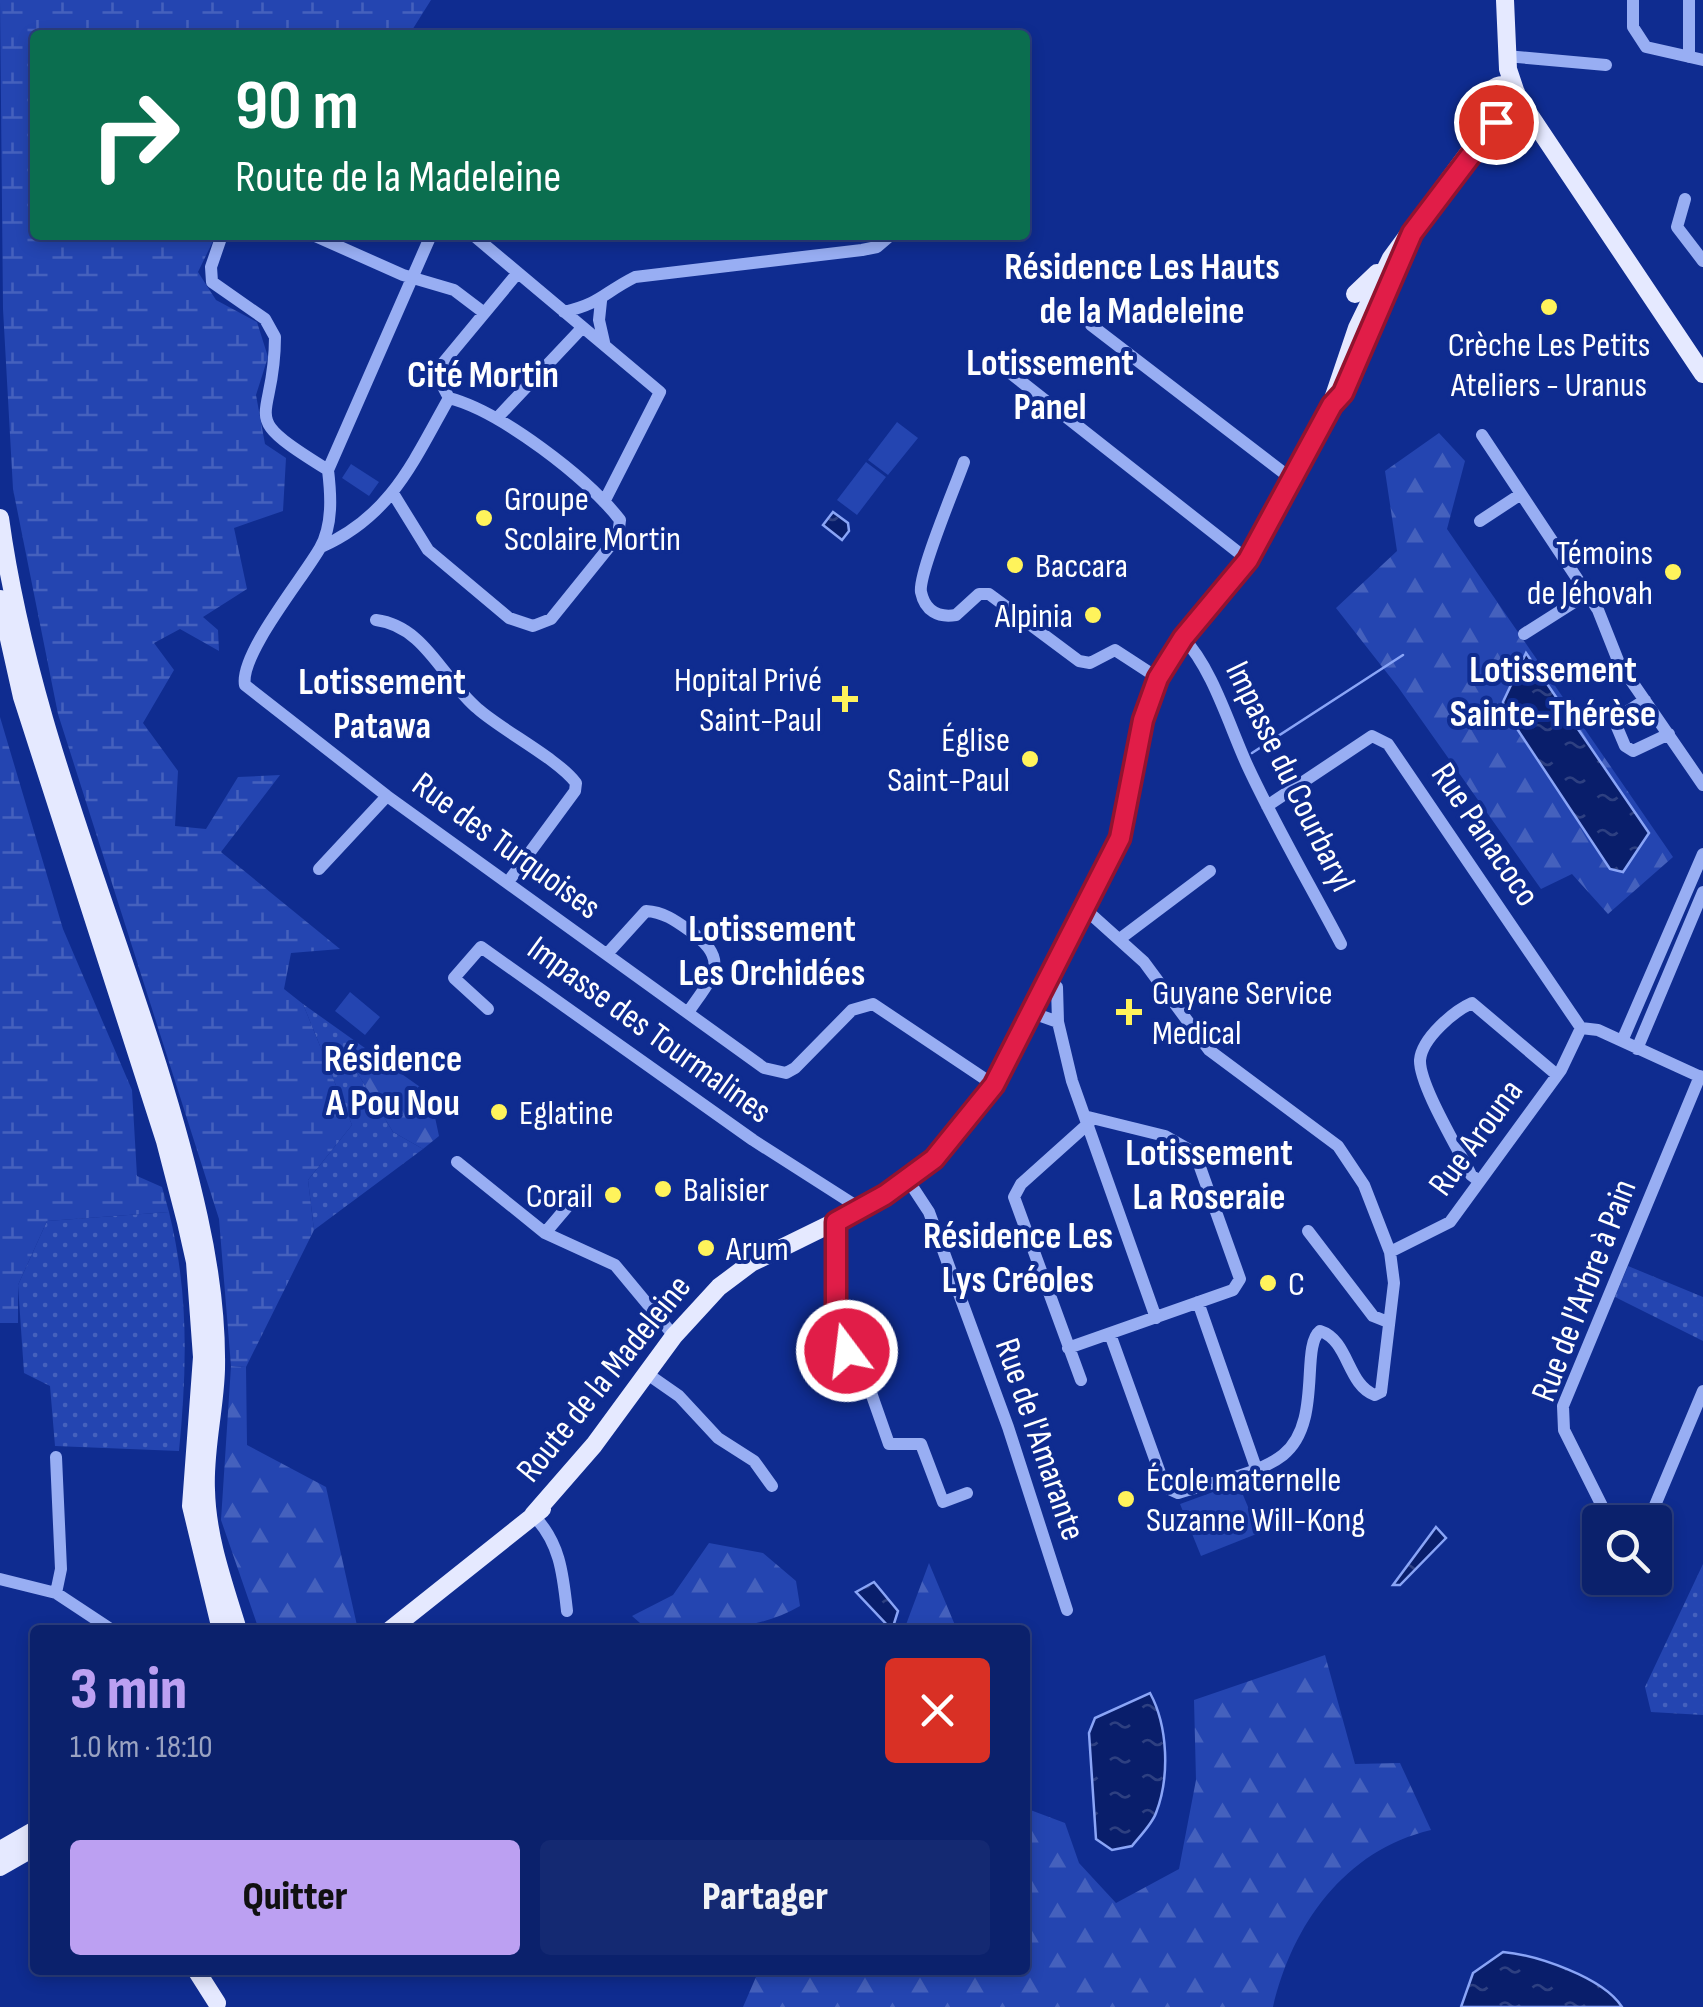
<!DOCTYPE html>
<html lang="fr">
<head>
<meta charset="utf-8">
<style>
	:root { --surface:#0b216c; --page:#142972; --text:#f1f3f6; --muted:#9aa3c2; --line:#2b3e7f; --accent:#bca0f2 }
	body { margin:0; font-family:"Sofia Sans Condensed",sans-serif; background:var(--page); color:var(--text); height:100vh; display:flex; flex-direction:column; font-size:38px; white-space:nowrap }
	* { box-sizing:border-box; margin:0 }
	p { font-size:32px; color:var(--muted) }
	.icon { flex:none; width:55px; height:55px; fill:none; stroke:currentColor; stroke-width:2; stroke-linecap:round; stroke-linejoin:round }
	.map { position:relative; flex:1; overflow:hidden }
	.side { position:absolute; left:30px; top:1625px; width:1000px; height:350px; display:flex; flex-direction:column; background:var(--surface); border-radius:10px; box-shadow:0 5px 15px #0003,0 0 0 2px var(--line) }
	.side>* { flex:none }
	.top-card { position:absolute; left:30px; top:30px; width:1000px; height:210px; border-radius:10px; box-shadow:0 5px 15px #0003,0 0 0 2px var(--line); background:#0b6e4f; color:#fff; overflow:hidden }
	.tools { position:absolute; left:1582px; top:1505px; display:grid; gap:20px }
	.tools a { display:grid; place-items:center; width:90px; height:90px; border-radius:10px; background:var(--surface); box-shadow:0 5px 15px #0003,0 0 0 2px var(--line); font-size:50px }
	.pin { position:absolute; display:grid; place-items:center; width:85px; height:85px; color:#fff; margin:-42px; border:5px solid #fff; border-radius:50%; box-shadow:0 2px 10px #0007 }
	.me { position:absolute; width:110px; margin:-55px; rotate:345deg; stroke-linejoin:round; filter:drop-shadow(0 0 8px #0008) }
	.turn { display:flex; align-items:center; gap:35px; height:210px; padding:0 40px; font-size:45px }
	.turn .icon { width:130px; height:130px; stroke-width:2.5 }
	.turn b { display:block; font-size:70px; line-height:85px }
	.round { display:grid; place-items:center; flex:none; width:105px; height:105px; border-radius:10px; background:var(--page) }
	.summary { display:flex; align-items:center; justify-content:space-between; height:170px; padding:0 40px }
	h1 { font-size:60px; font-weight:800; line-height:75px; color:var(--accent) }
	.cta { display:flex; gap:20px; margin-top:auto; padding:20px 40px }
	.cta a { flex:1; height:115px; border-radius:10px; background:var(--accent); color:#111; font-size:40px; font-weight:800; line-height:115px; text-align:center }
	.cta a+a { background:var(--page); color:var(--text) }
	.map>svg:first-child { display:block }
	.grass { fill:url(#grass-dots) }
	.forest { fill:url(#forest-firs) }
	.wetland { fill:url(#wetland-marsh) }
	.pitch { fill:#2445b1 }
	.water { fill:url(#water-ripples); stroke:#8aa5f7; stroke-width:2.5 }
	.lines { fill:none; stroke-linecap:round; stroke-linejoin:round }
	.stream { stroke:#8aa5f7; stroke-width:2.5 }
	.minor { stroke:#98aef3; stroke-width:12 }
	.major { stroke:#e5e9ff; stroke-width:18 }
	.route-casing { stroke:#92132f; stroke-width:25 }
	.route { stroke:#e11d48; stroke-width:18 }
	.poi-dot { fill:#fff35b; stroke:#0f2c90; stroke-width:4 }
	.labels { text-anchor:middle; stroke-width:8; stroke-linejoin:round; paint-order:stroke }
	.poi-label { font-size:35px; fill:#fff; stroke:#0f2c90; text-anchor:start }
	.street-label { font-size:35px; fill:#fff; stroke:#0f2c90 }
	.neighbourhood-label { font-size:38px; font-weight:bold; fill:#fff; stroke:#0f2c90 }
</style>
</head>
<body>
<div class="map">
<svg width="1703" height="2007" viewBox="0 0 1703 2007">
	<defs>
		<pattern id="grass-dots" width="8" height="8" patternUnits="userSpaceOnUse" patternTransform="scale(2.5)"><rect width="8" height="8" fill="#2445b1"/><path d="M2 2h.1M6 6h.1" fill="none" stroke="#4561bd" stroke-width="1.8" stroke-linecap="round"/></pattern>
		<pattern id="forest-firs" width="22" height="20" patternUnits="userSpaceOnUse" patternTransform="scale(2.5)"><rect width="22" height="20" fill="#2445b1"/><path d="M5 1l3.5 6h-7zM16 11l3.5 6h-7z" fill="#4561bd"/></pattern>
		<pattern id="wetland-marsh" width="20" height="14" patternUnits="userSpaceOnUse" patternTransform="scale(2.5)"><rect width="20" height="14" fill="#2445b1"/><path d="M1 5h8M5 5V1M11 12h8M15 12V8" fill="none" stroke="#4561bd"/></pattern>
		<pattern id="water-ripples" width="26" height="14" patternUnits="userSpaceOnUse" patternTransform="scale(2.5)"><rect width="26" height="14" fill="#091e6b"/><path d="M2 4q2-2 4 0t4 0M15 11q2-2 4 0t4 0" fill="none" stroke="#2e4081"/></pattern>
	</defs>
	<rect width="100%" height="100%" fill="#0f2c90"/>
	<path class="grass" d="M303 1004 355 1041 352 1064 393 1132 423 1149 314 1230 308 1180 352 1125Z
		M169 1212C189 1293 187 1369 179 1451L55 1446 50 1386 24 1373 18 1285 47 1221Z
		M1628 1266 1703 1297V1341L1615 1297Z
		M1703 1564V1715L1651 1712 1645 1687Z"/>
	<path class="forest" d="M1439 433 1465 461 1447 529 1673 857 1608 914 1572 874 1541 889 1398 687 1336 608 1397 551 1385 471Z
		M355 1041 430 1094 439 1136 423 1149 393 1132 352 1064Z
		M231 1366 246 1367 247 1445 326 1487 358 1630H259L221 1520Z
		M709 1543 763 1553 796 1581 800 1606C753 1633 701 1630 648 1630L632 1616 673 1595Z
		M929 1563 957 1630H904Z
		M1325 1655 1355 1764 1400 1763 1431 1830C1345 1850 1292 1925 1273 2007H743L759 1970H1025V1808L1065 1823 1079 1863 1116 1903 1179 1869 1196 1780 1194 1700Z"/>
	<path class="wetland" d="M0 0H431L409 35H35V235H216L198 272 216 300 257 322 268 357 256 395 265 444 286 458 283 511 234 528 247 589 203 617 218 630 219 651 180 629 154 643 174 670 143 723 178 771 175 826 206 829 238 777 280 775 221 852 340 949 291 953 284 989 303 1004 352 1125 308 1180 314 1230 246 1367 231 1366 219 1219 58 714 13 489 3 309Z
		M0 717 63 929 132 1090 137 1176 162 1187 169 1212 47 1221 18 1285V1323H0Z"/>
	<path class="pitch" d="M897 422 918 438 888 475 868 460Z
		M866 462 886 477 857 515 837 500Z
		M351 464 379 482 369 496 342 478Z
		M350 992 380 1017 365 1035 335 1011Z
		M1238 1483 1259 1533 1201 1556 1180 1504Z"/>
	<path class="water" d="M833 512 848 523 849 531 842 540 823 525Z
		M1526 653 1649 833 1623 872 1610 869 1504 709 1503 702Z
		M1436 1527 1446 1538 1400 1585H1393Z
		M874 1582 898 1611 892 1630 856 1592Z
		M1150 1693C1168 1726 1170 1777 1156 1813 1152 1824 1140 1836 1132 1846L1112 1850 1096 1839 1089 1733 1095 1718Z
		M1503 1952C1536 1955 1603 1977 1622 2007H1461L1473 1973Z"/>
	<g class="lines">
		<path class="stream" d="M1252 753 1403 655"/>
		<path class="minor" d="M1633 0V27L1646 47 1703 60
			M1506 56 1606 65
			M1689 57V0
			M1685 199 1677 227 1703 261
			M222 235 211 267 212 282 265 319 275 337C275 427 233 411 328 470
			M313 235 403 275 454 290 483 312
			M431 235 328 470C331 495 333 525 320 548 303 578 239 655 245 685L387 796 764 1068 786 1073 795 1068 852 1010 873 1004 994 1085
			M473 235 660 392 604 502
			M601 301 599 320 604 342
			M564 312C602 303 603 293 635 277L862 250 877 247 891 235
			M1091 325 1293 480
			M1009 372 1248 560
			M449 398 441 383 443 363 516 275
			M499 416 582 328
			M1482 435 1598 610 1619 663 1703 785
			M964 462C956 485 918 574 921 592 925 611 938 618 956 615L979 594H989L1079 661 1090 663 1115 650 1158 678
			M394 495 428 550 509 618 533 626 551 619 618 536 620 520C588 478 500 411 449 398
			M1480 521 1521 494
			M321 547C391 516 413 462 449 398
			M376 620C425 626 443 680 478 709 503 731 558 759 576 783L575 791 508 882
			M1524 634 1587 594
			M1183 638C1212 667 1230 728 1248 767 1276 827 1310 885 1341 944
			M1645 700 1614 720 1625 746 1633 751 1669 734
			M1267 806 1372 736 1388 744 1581 1028
			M319 869 387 796
			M1085 909 1144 962 1209 1050 1338 1146 1364 1185 1390 1252 1394 1283 1381 1392 1375 1395C1347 1385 1349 1340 1320 1331 1300 1347 1323 1423 1283 1455 1256 1476 1210 1482 1178 1493L1165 1487 1110 1334
			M1121 938 1210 871
			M607 954 646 911C664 912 676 921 690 931 732 960 712 977 689 1011
			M1047 979 1057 987 1058 1022 1072 1081 1156 1318
			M488 1009 454 978 481 947 753 1140 861 1209
			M1030 1012 1058 1022
			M1581 1028 1598 1030 1703 1078
			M1622 1041 1703 854
			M1637 1049 1703 892
			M457 1162 545 1233 615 1265 674 1336
			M908 1180 929 1212 1008 1427 1067 1610
			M1479 1181 1471 1175C1459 1150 1419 1085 1420 1060 1422 1038 1454 1011 1472 1003L1557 1075
			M836 1221V1323L869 1387 889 1444H921L943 1502 967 1493
			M1308 1231 1373 1316 1388 1322
			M545 1233 578 1194
			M1390 1252 1450 1222 1561 1070 1581 1028
			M1198 1302 1256 1468
			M1068 1348 1233 1290 1240 1279 1195 1153 1165 1136 1088 1117
			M646 1373 679 1396 718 1438 754 1461 772 1486
			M1081 1380 1014 1197 1021 1184 1089 1123
			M533 1515C560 1542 563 1574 567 1611
			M1610 1522 1564 1430 1563 1406 1700 1076
			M1648 1522 1703 1391
			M0 1579 56 1593 112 1630
			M56 1593 61 1569 56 1457"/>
		<path class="major" d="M1505 0 1508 69 1515 90
			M1488 100a15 15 0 1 1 30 0a15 15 0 1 1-30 0Z
			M1519 99 1703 374
			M1355 294 1377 273
			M0 518C33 760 147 981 199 1218 210 1268 217 1318 216 1369 215 1409 204 1450 206 1490 207 1538 224 1584 238 1630
			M0 599 22 697 165 1141 186 1222 195 1262 202 1357 191 1506 221 1630
			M533 1515 594 1445 674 1336 719 1287 751 1263 861 1209 908 1180 951 1142 982 1102 1120 837 1143 721 1158 678 1183 638 1248 560 1282 501 1331 405 1357 328 1391 258 1469 152 1505 115
			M390 1630 542 1509
			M0 1850 35 1830
			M0 1867 35 1847
			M196 1970 217 2003"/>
	</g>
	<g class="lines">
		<defs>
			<path id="route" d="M847 1351 836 1323V1222L885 1195 934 1159 994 1085 1120 838 1143 720 1158 678 1183 638 1248 560 1332 405 1343 393 1412 233 1496 122"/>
		</defs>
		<use href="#route" class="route-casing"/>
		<use href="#route" class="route"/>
	</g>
	<g class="poi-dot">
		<circle cx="1549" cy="307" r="10"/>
		<circle cx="484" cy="518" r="10"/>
		<circle cx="1015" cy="565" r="10"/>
		<circle cx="1673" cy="572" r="10"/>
		<circle cx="1093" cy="615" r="10"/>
		<path d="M840 684h10v10h10v10h-10v10h-10v-10h-10v-10h10z"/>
		<circle cx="1030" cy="759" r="10"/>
		<path d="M1124 997h10v10h10v10h-10v10h-10v-10h-10v-10h10z"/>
		<circle cx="499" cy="1112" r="10"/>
		<circle cx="663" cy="1189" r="10"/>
		<circle cx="613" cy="1195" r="10"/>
		<circle cx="706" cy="1248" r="10"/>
		<circle cx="1268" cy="1283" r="10"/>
		<circle cx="1126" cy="1499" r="10"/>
	</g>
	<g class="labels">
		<g class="poi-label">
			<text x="1549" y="356" text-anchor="middle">Crèche Les Petits<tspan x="1549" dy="40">Ateliers - Uranus</tspan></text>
			<text x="504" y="510">Groupe<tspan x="504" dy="40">Scolaire Mortin</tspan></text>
			<text x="1653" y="564" text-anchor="end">Témoins<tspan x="1653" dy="40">de Jéhovah</tspan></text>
			<text x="1035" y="577">Baccara</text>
			<text x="1073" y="627" text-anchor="end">Alpinia</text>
			<text x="822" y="691" text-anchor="end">Hopital Privé<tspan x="822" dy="40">Saint-Paul</tspan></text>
			<text x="1010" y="751" text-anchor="end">Église<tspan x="1010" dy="40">Saint-Paul</tspan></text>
			<text x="1152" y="1004">Guyane Service<tspan x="1152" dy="40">Medical</tspan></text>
			<text x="519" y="1124">Eglatine</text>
			<text x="683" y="1201">Balisier</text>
			<text x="593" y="1207" text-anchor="end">Corail</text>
			<text x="726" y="1260">Arum</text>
			<text x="1288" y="1295">C</text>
			<text x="1146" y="1491">École maternelle<tspan x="1146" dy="40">Suzanne Will-Kong</tspan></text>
		</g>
		<g class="street-label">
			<text transform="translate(1291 776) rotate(64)" y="12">Impasse du Courbaryl</text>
			<text transform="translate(1486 834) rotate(56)" y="12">Rue Panacoco</text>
			<text transform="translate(507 845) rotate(36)" y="12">Rue des Turquoises</text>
			<text transform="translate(650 1029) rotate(36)" y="12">Impasse des Tourmalines</text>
			<text transform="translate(1475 1137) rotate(-54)" y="12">Rue Arouna</text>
			<text transform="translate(1583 1290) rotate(-69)" y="12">Rue de l'Arbre à Pain</text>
			<text transform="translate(603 1378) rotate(-51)" y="12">Route de la Madeleine</text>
			<text transform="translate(1041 1439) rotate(71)" y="12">Rue de l'Amarante</text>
		</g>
		<g class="neighbourhood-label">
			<text x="1142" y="279">Résidence Les Hauts<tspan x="1142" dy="44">de la Madeleine</tspan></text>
			<text x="1050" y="375">Lotissement<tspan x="1050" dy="44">Panel</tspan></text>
			<text x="483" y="387">Cité Mortin</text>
			<text x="1553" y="682">Lotissement<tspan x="1553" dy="44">Sainte-Thérèse</tspan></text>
			<text x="382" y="694">Lotissement<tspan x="382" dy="44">Patawa</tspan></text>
			<text x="772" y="941">Lotissement<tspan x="772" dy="44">Les Orchidées</tspan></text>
			<text x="393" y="1071">Résidence<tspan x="393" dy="44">A Pou Nou</tspan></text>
			<text x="1209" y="1165">Lotissement<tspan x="1209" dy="44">La Roseraie</tspan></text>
			<text x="1018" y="1248">Résidence Les<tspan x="1018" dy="44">Lys Créoles</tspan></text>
		</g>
	</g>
</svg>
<div class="tools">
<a><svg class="icon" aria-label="search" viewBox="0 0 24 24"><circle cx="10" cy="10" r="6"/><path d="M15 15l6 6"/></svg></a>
</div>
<div class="pin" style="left:1496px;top:122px;background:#d93025"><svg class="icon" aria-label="arrive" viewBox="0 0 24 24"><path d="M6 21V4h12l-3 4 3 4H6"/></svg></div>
<svg class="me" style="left:847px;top:1351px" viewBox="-20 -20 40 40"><circle r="17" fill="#e11d48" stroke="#fff" stroke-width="3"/><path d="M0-11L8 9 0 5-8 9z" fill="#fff"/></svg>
<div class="top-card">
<div class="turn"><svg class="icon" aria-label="right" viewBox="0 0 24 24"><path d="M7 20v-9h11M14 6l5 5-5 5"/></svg><div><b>90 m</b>Route de la Madeleine</div></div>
</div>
<section class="side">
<div class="summary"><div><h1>3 min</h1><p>1.0 km · 18:10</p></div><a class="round" style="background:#d93025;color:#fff"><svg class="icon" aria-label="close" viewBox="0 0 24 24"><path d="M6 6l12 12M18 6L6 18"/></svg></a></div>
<div class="cta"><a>Quitter</a><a>Partager</a></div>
</section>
</div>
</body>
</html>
